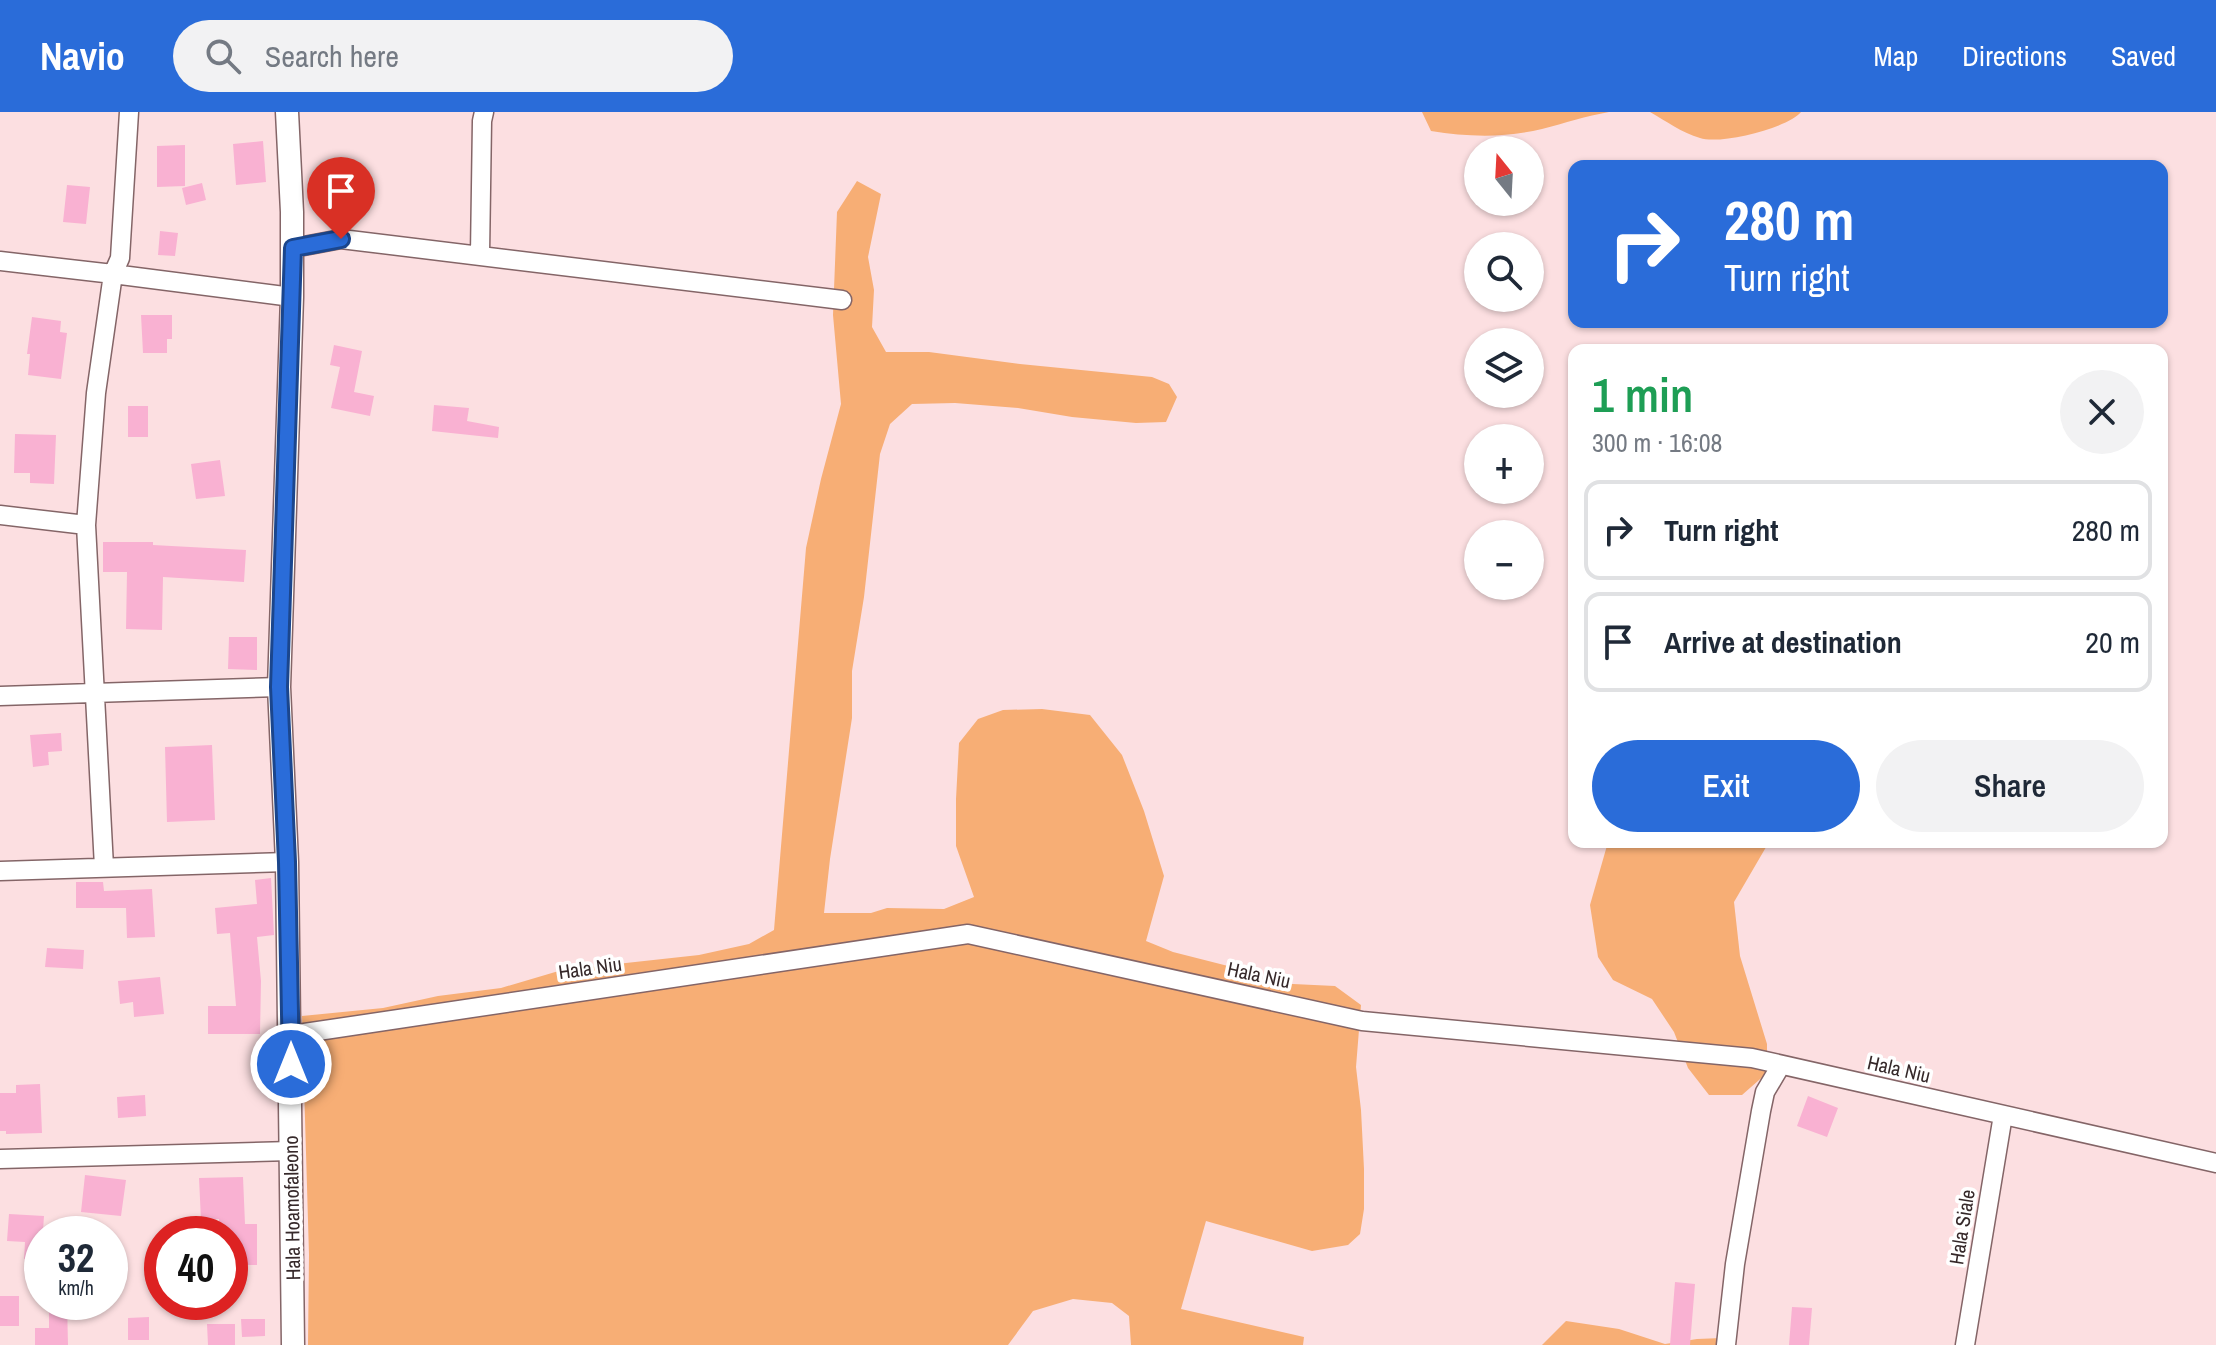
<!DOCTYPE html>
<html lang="en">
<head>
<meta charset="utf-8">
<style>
	:root { --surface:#fff; --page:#f2f2f3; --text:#1f2937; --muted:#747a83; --line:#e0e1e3; --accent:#2a6cd9 }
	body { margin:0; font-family:"Archivo Narrow",sans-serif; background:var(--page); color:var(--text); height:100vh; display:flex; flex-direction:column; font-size:30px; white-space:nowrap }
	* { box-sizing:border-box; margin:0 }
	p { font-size:26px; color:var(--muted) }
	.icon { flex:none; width:44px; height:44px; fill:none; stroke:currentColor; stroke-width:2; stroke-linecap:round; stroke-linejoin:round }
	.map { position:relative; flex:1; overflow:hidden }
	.panel { position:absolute; left:1568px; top:232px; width:600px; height:504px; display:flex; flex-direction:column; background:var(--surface); border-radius:16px; box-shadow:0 2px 6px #0004 }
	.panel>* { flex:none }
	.banner { position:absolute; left:1568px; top:48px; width:600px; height:168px; border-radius:16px; box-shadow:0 2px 6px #0004; background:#2a6cd9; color:#fff; overflow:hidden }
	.needle { width:52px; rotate:342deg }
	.buttons { position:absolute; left:1464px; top:24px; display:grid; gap:16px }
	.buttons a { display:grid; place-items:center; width:80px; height:80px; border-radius:50%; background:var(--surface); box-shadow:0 2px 6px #0004; font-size:40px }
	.speed { position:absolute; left:24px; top:1104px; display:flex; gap:16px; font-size:40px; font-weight:700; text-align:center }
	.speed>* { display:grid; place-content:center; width:104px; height:104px; border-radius:50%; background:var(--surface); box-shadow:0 2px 6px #0004; line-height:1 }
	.speed small { font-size:20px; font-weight:400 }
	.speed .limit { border:12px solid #d22; background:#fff; color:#111 }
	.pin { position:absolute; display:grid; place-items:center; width:68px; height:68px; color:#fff; margin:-82px -34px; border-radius:50% 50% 50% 0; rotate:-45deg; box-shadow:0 0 8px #0007 }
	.pin .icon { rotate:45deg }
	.me { position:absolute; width:88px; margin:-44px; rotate:0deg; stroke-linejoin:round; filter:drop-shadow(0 0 6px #0008) }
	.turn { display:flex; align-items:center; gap:28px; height:168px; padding:0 24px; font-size:36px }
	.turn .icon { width:104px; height:104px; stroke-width:2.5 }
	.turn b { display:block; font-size:56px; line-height:68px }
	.round { display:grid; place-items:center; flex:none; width:84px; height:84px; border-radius:42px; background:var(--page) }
	.overview { display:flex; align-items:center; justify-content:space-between; height:136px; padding:0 24px }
	h1 { font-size:48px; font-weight:600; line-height:60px; color:#1e9e55 }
	.button { display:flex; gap:16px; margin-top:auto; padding:16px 24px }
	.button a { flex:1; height:92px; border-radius:48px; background:var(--accent); color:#fff; font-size:32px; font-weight:600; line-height:92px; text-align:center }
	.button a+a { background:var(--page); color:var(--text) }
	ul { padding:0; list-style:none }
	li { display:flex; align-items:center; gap:24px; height:100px; margin:0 16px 12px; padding:0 8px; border:4px solid var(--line); border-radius:16px }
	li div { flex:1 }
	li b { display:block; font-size:30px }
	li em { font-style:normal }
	header { display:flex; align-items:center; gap:48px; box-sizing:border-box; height:112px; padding:0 40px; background:var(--accent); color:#fff }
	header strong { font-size:38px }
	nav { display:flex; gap:44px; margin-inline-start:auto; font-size:28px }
	.search { width:560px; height:72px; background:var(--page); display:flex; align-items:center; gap:20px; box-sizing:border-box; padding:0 28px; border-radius:44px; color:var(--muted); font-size:30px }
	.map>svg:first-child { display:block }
	.green { fill:#f7ae75 }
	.building { fill:#f9b1d2 }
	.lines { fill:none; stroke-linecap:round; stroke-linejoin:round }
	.minor-casing { stroke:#846567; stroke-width:21 }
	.tertiary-casing { stroke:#846567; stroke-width:25 }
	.minor { stroke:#fff; stroke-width:18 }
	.tertiary { stroke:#fff; stroke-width:22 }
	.route-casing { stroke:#1b468d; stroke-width:20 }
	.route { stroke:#2a6cd9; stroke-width:14 }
	.labels { text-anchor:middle; stroke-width:7; stroke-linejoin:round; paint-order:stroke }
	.street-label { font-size:20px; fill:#36292a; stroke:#fff }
</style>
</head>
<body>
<header>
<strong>Navio</strong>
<div class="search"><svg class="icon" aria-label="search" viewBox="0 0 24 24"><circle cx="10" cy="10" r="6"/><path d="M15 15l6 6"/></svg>Search here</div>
<nav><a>Map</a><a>Directions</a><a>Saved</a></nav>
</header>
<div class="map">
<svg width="2216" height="1233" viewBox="0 0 2216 1233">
	<rect width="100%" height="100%" fill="#fcdfe1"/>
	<path class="green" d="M1422 0H1609C1586 4 1565 11 1542 17 1505 26 1468 25 1431 19Z
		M1650 0H1801C1788 16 1720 33 1700 26 1682 21 1666 9 1650 0Z
		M857 69 881 82 868 145 874 178 872 215 886 240H929L1020 252 1152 265 1169 272 1177 285 1166 310 1136 311 1072 305 1018 296 955 291 912 292 890 312 880 342 864 485 852 559V606L830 747 824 801H871L887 796 944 797 974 785 956 734V687L959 631 978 607 1003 598 1042 597 1090 603 1122 643 1144 699 1164 764 1146 829 1173 840 1228 854 1272 871 1335 874 1361 893 1356 955 1361 998 1364 1057V1097L1360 1122 1348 1133 1312 1139 1206 1109 1181 1197 1304 1225 1303 1233H1131L1129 1204 1112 1191 1073 1187 1033 1199 1008 1233H308L309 1143 302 904 383 896 438 884 501 876 562 858 699 843 749 832 774 818 806 436 821 367 841 292 833 203 837 100Z
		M1608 730H1769L1734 790 1740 844 1767 932V961L1742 983H1709L1688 956 1674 920 1652 887 1613 868 1598 845 1590 793Z
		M1566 1209 1619 1217 1665 1232 1697 1227 1722 1226 1724 1233H1542Z"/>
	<path class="building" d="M263 29 266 70 236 73 233 32Z
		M185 33V74L157 75V34Z
		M202 71 206 88 186 93 182 76Z
		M67 73 90 75 86 112 63 110Z
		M160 119 178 121 175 144 158 143Z
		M141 203H172V227H167V241H143Z
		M32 205 61 209 60 220 67 221 61 267 28 263 30 242H27Z
		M334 233 362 239 354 280 374 284 370 304 331 296 340 255 330 253Z
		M434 293 469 296 467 309 499 315 498 326 432 319Z
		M128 294H148V325H128Z
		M15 322 56 323 54 372 30 371V361H14Z
		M220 348 225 384 196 387 191 352Z
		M103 430H153V433L246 438 244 470 163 465 162 518 126 517 127 460H103Z
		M229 525H257V558L228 557Z
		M61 621 62 639 48 640 49 653 33 655 30 623Z
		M212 633 215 708 167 710 165 635Z
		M271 766 274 823 257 825 261 869 260 922H208V894H236L230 821 217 822 215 796 257 792 255 768Z
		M76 770H103L104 779 152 777 155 825 127 826 126 796H76Z
		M47 836 84 838 83 857 45 855Z
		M160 865 164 902 134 905 133 890 120 892 118 869Z
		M40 972 42 1021 6 1022V1019H0V981H16V973Z
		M145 983 146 1004 118 1006 117 985Z
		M1808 984 1838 996 1827 1025 1797 1014Z
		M85 1063 126 1068 121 1104 81 1100Z
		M243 1065 245 1112H257V1153H230V1122H219V1107L201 1108 199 1066Z
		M9 1102 44 1104 41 1148 24 1147 25 1130 7 1129Z
		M1675 1170 1695 1172 1690 1233H1670Z
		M0 1184H19V1214H0Z
		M49 1190H67L68 1233H35V1216H49Z
		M1792 1195 1812 1196 1809 1233H1789Z
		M149 1205V1228H128V1206Z
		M241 1207H265V1224L242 1225Z
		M207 1212H235V1233H208Z"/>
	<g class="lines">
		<defs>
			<path id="minor" d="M129 0 120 146 113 162 292 185
				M293 136 341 127 842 188
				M480 142 482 9 484 0
				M0 149 113 162 96 281 86 413 104 755
				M0 403 86 413
				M0 584 279 575
				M0 759 287 750
				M291 923 968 822 1362 909 1752 946 2216 1051
				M0 1047 291 1039
				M1726 1233 1735 1152 1761 999 1765 980 1781 953
				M1965 1233 2003 1003"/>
			<path id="tertiary" d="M287 0 292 100V185L279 575 287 750 293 1233"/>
		</defs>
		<use href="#minor" class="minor-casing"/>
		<use href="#tertiary" class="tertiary-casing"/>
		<use href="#minor" class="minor"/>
		<use href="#tertiary" class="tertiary"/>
	</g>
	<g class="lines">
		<defs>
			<path id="route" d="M291 952 287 750 279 575 293 136 341 127"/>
		</defs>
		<use href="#route" class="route-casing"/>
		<use href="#route" class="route"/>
	</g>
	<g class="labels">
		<g class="street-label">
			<text transform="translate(590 856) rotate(-8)" y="7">Hala Niu</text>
			<text transform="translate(1259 863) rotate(12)" y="7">Hala Niu</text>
			<text transform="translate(1899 957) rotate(13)" y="7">Hala Niu</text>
			<text transform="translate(292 1096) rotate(-91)" y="7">Hala Hoamofaleono</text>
			<text transform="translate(1962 1115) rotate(-81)" y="7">Hala Siale</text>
		</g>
	</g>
</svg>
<div class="buttons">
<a><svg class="needle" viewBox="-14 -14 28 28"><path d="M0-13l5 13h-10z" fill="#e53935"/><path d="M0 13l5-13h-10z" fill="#747a83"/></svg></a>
<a><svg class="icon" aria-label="search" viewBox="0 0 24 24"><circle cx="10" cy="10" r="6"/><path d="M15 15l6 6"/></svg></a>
<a><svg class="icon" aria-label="layers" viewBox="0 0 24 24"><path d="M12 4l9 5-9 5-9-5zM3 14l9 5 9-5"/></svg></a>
<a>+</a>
<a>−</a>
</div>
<div class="speed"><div>32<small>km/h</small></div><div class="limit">40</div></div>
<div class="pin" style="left:341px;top:127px;background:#d93025"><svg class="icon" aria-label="arrive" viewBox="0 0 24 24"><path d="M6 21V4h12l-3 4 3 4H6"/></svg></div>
<svg class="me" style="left:291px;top:952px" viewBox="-20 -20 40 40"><circle r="17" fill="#2a6cd9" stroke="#fff" stroke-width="3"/><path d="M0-11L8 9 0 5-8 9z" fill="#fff"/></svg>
<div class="banner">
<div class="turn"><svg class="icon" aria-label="right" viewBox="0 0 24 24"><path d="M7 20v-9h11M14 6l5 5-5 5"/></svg><div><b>280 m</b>Turn right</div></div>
</div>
<section class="panel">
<div class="overview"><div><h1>1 min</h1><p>300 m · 16:08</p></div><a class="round"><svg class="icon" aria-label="close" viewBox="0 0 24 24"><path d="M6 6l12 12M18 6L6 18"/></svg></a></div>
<ul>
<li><svg class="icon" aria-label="right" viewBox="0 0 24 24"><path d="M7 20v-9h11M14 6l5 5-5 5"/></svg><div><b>Turn right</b></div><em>280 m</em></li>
<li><svg class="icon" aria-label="arrive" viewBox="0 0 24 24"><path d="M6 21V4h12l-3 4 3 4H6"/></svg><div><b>Arrive at destination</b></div><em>20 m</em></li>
</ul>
<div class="button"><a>Exit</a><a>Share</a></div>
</section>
</div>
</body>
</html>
